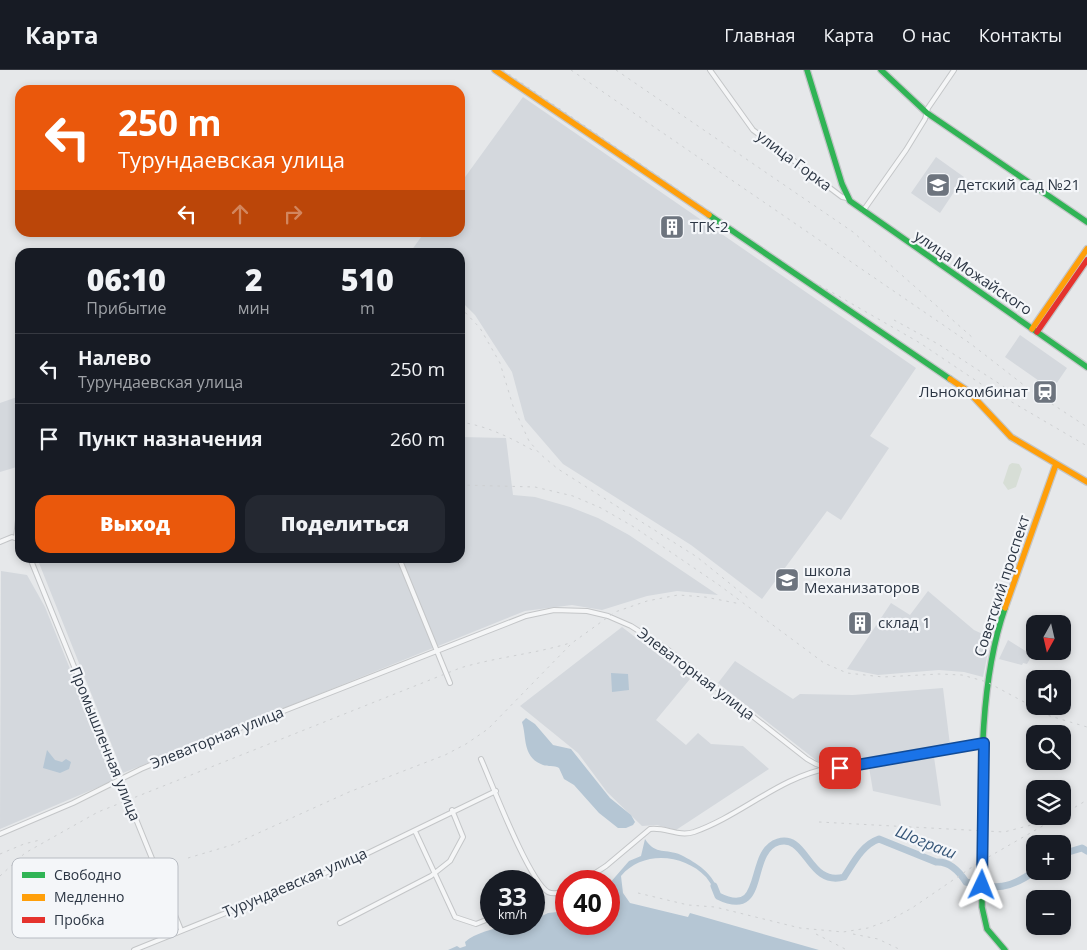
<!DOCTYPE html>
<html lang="ru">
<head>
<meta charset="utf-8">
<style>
	:root { --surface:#171b24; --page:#242831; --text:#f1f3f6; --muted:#9ea1a6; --line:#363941; --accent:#ea580c }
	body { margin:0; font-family:"Open Sans",sans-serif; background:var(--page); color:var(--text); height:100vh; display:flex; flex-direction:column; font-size:19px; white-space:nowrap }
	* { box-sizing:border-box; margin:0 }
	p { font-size:16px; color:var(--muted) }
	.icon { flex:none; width:28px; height:28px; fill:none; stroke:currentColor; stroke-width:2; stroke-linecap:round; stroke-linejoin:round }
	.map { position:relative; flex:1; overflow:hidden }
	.side { position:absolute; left:15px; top:178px; width:450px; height:315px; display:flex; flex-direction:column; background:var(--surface); border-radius:15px; box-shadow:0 2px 8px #0003 }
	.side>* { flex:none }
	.banner { position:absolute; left:15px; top:15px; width:450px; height:152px; border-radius:15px; box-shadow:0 2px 8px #0003; background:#ea580c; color:#fff; overflow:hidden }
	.needle { width:32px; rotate:188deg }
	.tools { position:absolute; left:1026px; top:545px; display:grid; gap:10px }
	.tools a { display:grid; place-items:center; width:45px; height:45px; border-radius:10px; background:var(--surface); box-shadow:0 2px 8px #0003; font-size:25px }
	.speed { position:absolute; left:480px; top:800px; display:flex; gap:10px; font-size:25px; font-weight:700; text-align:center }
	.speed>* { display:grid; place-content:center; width:65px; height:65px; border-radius:50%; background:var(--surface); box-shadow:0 2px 8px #0003; line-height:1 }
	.speed small { font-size:12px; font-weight:400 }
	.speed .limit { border:8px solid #d22; background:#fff; color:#111 }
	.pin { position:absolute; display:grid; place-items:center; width:42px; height:42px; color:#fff; margin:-21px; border-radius:10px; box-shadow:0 2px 8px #0006 }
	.me { position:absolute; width:55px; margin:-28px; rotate:2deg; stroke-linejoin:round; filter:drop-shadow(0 0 4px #0008) }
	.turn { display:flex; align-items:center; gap:18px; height:105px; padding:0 20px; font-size:22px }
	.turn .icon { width:65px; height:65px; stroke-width:2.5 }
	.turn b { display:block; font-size:35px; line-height:42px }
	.lanes { display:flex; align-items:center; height:48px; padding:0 20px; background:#0003; justify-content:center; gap:25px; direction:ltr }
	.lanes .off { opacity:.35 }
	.eta { display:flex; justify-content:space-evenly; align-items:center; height:85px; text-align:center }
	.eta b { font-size:30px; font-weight:800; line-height:35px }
	.action { display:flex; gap:10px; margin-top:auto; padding:10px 20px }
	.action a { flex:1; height:58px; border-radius:15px; background:var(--accent); color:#fff; font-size:20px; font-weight:800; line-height:58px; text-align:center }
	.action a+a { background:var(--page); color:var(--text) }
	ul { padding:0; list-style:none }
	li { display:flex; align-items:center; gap:15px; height:70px; padding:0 20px; border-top:1px solid var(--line) }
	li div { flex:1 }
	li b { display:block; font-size:19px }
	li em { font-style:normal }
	header { display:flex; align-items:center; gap:30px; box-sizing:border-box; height:70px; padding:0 25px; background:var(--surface); border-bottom:1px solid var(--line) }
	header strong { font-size:24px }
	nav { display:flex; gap:28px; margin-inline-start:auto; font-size:18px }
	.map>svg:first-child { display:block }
	.built { fill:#d4d8dd }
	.green { fill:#d7ded6 }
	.water { fill:#b5c6d4 }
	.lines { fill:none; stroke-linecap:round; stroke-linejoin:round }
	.river { stroke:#b5c6d4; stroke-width:7 }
	.street-casing { stroke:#c4c6c8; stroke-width:6 }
	.fast-casing { stroke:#c4c6c8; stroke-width:8 }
	.slow-casing { stroke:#c4c6c8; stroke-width:8 }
	.jam-casing { stroke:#c4c6c8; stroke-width:8 }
	.street { stroke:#f5f6f7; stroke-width:4 }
	.fast { stroke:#30b455; stroke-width:5.5 }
	.slow { stroke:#ff9f0a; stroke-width:5.5 }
	.jam { stroke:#e5322d; stroke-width:5.5 }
	.rail { stroke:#ced0d2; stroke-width:1; stroke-dasharray:2.5 5; stroke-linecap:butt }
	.route-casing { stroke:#114b97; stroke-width:12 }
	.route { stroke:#1a73e8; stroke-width:9 }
	.labels { text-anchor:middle; stroke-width:4.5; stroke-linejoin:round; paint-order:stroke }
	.street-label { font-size:15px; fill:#2c3644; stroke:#f4f6f9 }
	.poi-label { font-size:15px; fill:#2c3644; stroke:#f4f6f9; text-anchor:start }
	.water-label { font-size:16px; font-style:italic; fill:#365678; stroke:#f4f6f9 }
	.key { fill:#f4f6f9; stroke:#b8bcc3; stroke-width:1 }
	.key-label { font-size:14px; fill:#2c3644 }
</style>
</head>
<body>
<header>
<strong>Карта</strong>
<nav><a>Главная</a><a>Карта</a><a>О нас</a><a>Контакты</a></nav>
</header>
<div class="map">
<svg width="1087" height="880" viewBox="0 0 1087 880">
	<rect width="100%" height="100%" fill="#e6e8ea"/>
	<path class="built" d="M523 27 916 298 870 366 889 378 841 450 827 441 762 529 691 475 563 394 525 350 512 302 475 245 460 230V182L411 181 424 163 460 162V114Z
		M936 87 964 107 940 143 911 123Z
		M1020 265 1067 298 1052 320 1005 287Z
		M20 326V396L0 402V333Z
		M460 367 506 368 513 425 535 427 570 437 598 448 629 465 718 525 677 521 647 526 602 540 572 535 525 541 123 703 37 488H460Z
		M1 501 27 505 45 537 115 710 0 759Z
		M928 521 974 560 991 568 983 607 964 602 939 600 878 605 847 599 891 533 910 545Z
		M622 557 690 609 656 650 686 675 698 663 711 674 743 676 769 699 676 760 657 755 642 756 607 722 578 683 520 636Z
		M1008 570 1032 585 1027 594 1023 593 1022 595 999 589Z
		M735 591 793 629 800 624 853 625 943 618 950 675 840 694 830 695 817 691 718 613Z
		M934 687 941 736 873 721 869 697Z"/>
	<path class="green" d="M1012 393 1019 394 1022 399 1016 417 1008 420 1003 413 1009 395Z"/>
	<path class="water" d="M611 603 628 604 629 620 612 622Z
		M526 648 535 654 553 675 571 679 610 728 631 745 635 752 633 755 626 758H618L599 743 574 715 564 709 559 698C554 695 548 697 543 695 522 687 527 668 522 652Z
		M47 680 55 690 62 692 66 689 71 692 69 699 60 703 43 698Z
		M645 769C656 786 666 778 681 785 697 793 714 804 718 822 713 818 710 812 706 807 684 784 643 780 621 806L623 823 630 833 688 847 690 843 819 880H448L457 876 460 878 466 876 465 872C480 859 514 854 534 854V850L548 843 566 841V854H609V814L629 791 641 786Z"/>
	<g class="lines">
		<path class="river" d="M1062 784 1082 778 1087 781
			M714 816 718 826C768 851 746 782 778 772 807 763 808 817 844 807 854 792 862 775 879 769L936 792C950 791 959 801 966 812 997 820 1009 819 1035 801"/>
		<defs>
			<path id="street" d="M710 0 753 60 842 127 847 128
				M863 141 906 80 925 49 928 38 954 0
				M16 468 20 431
				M0 472 12 467 20 470
				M30 488 181 860
				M399 488 450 613
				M481 689C492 714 529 811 548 822 554 825 560 823 566 820
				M415 761 455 847 476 854 491 848
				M0 764 73 733 141 699 207 671 526 546 554 540 587 541 608 546 631 556 667 579 807 689 816 694 829 698
				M583 811 606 796 650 759C666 757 678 767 694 762 740 746 780 707 829 698 880 688 932 681 984 673
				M340 853 431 806 450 791 463 767 452 740
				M134 880 335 799 496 721"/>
			<path id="fast" d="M807 0 842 114 850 131 1087 297
				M881 0 927 43 1087 152
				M709 145 950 309
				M1005 538C974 627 983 743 982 837L987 859 1005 880"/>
			<path id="slow" d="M495 0 709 145
				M1032 259 1087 179
				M950 309 968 321 1011 367 1087 412
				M1005 538 1056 394"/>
			<path id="jam" d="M1037 262 1087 190"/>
		</defs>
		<use href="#street" class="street-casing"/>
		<use href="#fast" class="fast-casing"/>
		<use href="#slow" class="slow-casing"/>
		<use href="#jam" class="jam-casing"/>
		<use href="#street" class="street"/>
		<use href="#fast" class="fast"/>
		<use href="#slow" class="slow"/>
		<use href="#jam" class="jam"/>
		<path class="rail" d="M503 0 814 212 920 273 981 314 1087 376
			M571 0 971 274 1025 316 1087 357
			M616 0 853 162 973 268
			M460 237 480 258 500 293 513 336 529 371 540 384 558 399 697 487 749 529
			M894 250 938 274 1026 331
			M460 352C488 356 511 368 536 382
			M460 415 535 417 573 426 601 438 634 457 719 515 824 593 847 603 883 607 939 604 962 605 987 612 1050 646 1087 657
			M1062 745 1087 730
			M819 752 1004 762 1043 752
			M0 784 24 774 40 770
			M188 788 232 775 349 722 445 685 466 674 488 659 572 573 615 542 647 531 678 525 705 527 741 534
			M0 806 25 783 98 742 460 598C497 587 534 584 570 573
			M638 823 688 835 715 837 800 858 843 862 868 858 890 850 912 838 978 793 1060 746
			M816 864 847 880
			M853 864 878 869 901 880"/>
	</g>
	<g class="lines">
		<defs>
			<path id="route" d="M840 698 984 673 982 815"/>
		</defs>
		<use href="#route" class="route-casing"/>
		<use href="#route" class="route"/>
	</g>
	<defs>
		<symbol id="school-square" viewBox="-11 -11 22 22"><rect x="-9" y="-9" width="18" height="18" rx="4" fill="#6d747e" stroke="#f4f6f9"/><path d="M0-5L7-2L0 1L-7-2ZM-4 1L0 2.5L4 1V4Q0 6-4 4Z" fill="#fff"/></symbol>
		<symbol id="building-square" viewBox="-11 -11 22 22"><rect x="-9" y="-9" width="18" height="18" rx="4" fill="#6d747e" stroke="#f4f6f9"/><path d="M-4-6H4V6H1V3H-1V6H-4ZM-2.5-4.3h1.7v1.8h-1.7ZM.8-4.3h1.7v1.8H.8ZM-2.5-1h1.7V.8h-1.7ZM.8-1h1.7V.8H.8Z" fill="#fff"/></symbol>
		<symbol id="station-square" viewBox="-11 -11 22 22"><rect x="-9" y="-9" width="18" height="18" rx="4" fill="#6d747e" stroke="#f4f6f9"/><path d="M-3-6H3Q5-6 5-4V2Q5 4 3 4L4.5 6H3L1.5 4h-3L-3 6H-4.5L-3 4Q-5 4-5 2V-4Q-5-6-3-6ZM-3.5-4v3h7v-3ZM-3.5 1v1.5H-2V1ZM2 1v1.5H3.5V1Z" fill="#fff"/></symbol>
	</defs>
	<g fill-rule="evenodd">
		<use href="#school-square" x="924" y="101" width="28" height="28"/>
		<use href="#building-square" x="658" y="143" width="28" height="28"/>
		<use href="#station-square" x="1031" y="308" width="28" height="28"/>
		<use href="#school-square" x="773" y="496" width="28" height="28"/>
		<use href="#building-square" x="846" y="539" width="28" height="28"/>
	</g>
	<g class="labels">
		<g class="street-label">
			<text transform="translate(794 91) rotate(37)" y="5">улица Горка</text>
			<text transform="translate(973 203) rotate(34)" y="5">улица Можайского</text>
			<text transform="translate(1002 516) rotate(-72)" y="5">Советский проспект</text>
			<text transform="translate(696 604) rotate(37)" y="5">Элеваторная улица</text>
			<text transform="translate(217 668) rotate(-22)" y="5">Элеваторная улица</text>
			<text transform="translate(105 674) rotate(68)" y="5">Промышленная улица</text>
			<text transform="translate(295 813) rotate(-23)" y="5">Турундаевская улица</text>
		</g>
		<g class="poi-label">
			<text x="956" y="120">Детский сад №21</text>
			<text x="690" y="162">ТГК-2</text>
			<text x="1028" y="327" text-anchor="end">Льнокомбинат</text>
			<text x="804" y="506">школа<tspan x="804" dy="17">Механизаторов</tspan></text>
			<text x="878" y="558">склад 1</text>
		</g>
		<g class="water-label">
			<text transform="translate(926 772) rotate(22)" y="6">Шограш</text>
		</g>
	</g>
	<rect x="12" y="788" width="166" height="80" rx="8" class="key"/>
	<rect x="22" y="802" width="23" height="6" fill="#30b455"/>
	<rect x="22" y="824" width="23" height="7" fill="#ff9f0a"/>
	<rect x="22" y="847" width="23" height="6" fill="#e5322d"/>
	<g class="key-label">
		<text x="54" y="810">Свободно</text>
		<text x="54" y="832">Медленно</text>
		<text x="54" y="855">Пробка</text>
	</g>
</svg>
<div class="tools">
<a><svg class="needle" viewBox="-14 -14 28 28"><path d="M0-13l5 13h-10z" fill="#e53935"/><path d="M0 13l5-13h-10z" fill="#9ea1a6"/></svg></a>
<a><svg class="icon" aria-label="sound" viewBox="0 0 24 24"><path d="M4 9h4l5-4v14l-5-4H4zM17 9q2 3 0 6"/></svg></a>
<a><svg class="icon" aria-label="search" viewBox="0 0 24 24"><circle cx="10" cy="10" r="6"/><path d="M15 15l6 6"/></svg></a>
<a><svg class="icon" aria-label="layers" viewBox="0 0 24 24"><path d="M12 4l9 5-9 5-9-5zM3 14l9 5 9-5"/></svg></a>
<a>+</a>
<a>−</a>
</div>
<div class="speed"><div>33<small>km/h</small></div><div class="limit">40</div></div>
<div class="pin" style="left:840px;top:698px;background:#d93025"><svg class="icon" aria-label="arrive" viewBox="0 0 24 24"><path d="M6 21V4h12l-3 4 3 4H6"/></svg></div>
<svg class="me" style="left:982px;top:815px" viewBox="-20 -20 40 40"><path d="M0-17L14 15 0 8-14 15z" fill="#1a73e8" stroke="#fff" stroke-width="4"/></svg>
<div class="banner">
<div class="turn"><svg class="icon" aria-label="left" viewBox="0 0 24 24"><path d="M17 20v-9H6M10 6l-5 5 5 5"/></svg><div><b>250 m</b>Турундаевская улица</div></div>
<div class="lanes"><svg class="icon" aria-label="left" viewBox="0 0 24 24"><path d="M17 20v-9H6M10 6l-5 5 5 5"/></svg><svg class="icon off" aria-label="ahead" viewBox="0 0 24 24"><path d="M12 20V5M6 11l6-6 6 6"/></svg><svg class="icon off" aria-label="right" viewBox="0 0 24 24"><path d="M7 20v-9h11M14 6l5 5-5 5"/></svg></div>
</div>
<section class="side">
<div class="eta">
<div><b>06:10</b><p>Прибытие</p></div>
<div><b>2</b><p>мин</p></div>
<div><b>510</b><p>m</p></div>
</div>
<ul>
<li><svg class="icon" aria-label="left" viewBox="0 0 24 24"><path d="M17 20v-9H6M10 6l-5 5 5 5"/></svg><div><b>Налево</b><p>Турундаевская улица</p></div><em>250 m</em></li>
<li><svg class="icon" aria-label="arrive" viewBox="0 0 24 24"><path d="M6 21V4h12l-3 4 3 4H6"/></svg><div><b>Пункт назначения</b></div><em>260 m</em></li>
</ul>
<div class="action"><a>Выход</a><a>Поделиться</a></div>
</section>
</div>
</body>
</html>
